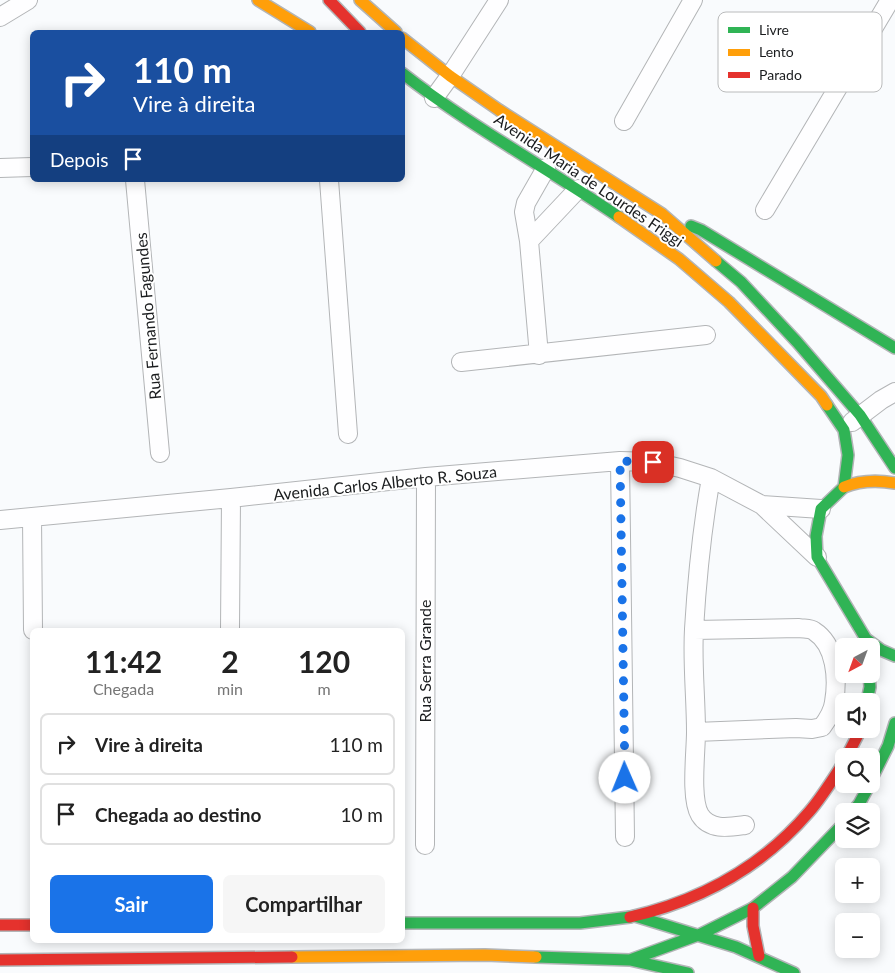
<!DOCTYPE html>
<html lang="pt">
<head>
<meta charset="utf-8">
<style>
	:root { --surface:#fff; --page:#f6f6f6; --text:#222; --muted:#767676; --line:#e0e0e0; --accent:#1a73e8 }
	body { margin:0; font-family:Lato,sans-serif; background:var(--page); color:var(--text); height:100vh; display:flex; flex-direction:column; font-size:19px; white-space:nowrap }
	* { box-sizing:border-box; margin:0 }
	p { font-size:16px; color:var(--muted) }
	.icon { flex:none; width:28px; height:28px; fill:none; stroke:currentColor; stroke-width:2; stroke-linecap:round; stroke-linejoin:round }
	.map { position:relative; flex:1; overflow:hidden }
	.drawer { position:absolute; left:30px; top:628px; width:375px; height:315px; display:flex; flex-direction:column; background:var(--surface); border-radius:8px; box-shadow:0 2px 12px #0003 }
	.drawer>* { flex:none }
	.hud { position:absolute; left:30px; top:30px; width:375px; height:152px; border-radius:8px; box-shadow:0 2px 12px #0003; background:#1a4fa0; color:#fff; overflow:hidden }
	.needle { width:32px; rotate:221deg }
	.fabs { position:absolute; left:835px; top:638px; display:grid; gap:10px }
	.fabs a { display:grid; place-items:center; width:45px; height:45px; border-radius:8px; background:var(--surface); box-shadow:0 2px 12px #0003; font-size:25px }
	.pin { position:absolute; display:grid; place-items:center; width:42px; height:42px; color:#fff; margin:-21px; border-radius:10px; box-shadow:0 2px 8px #0006 }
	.me { position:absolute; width:55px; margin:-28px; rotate:359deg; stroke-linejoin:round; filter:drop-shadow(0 0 4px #0008) }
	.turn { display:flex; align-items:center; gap:18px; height:105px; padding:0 20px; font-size:22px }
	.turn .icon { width:65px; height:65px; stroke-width:2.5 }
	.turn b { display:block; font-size:35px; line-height:42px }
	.then { display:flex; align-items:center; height:48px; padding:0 20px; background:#0003; gap:10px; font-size:19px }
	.eta { display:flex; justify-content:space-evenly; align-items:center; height:85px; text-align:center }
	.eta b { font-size:30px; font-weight:700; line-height:35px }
	.primary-button { display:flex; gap:10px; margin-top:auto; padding:10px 20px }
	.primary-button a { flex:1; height:58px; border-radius:8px; background:var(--accent); color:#fff; font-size:20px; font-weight:700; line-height:58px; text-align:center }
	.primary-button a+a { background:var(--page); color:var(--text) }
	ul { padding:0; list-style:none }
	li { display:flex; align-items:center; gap:15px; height:62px; margin:0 10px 8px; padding:0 10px; border:2px solid var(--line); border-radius:8px }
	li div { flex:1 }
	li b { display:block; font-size:19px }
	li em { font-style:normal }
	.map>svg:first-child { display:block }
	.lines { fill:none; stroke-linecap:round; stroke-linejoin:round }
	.street-casing { stroke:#b3b5b7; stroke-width:20 }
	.fast-casing { stroke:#b3b5b7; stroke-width:14 }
	.slow-casing { stroke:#b3b5b7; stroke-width:14 }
	.jam-casing { stroke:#b3b5b7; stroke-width:14 }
	.street { stroke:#fefeff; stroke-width:18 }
	.fast { stroke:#30b455; stroke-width:11 }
	.slow { stroke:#ff9f0a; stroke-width:11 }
	.jam { stroke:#e5322d; stroke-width:11 }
	.route { stroke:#1a73e8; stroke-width:9; stroke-dasharray:0 16.2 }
	.labels { text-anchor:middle; stroke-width:4; stroke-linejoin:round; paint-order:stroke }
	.street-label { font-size:16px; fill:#1a1c1e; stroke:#fff }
	.key { fill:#fff; stroke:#babbbc; stroke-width:1 }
	.key-label { font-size:14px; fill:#1a1c1e }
</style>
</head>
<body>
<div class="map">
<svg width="895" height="973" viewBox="0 0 895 973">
	<rect width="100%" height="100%" fill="#f9fbfd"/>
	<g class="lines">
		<defs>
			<path id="street" d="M0 17 28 0
				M434 98 450 76 499 0
				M624 121 693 0
				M0 168 32 167
				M135 180 160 453
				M329 180 348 434
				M765 210 890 0
				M529 241 578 189
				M539 355 529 241 524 212 526 203 546 168
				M461 362 706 335
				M852 422 881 400 895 392
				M620 461 625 837
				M711 478C702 528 697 579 694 629 692 663 696 698 696 732 696 752 690 799 700 815 710 831 730 827 745 825
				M32 517 33 630
				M0 520 231 498 426 477 620 461 653 462 680 468 711 478 762 505
				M817 557 762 505 821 509
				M230 630 231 498
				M694 630 799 628C804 629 810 628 814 631 836 645 838 679 834 702 833 711 828 719 822 727L812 729 796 728 696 732
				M425 845 426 477"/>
			<path id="fast" d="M402 73C470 126 547 168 619 217
				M691 226 701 230 895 348
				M716 261 741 282 797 342 860 415 895 468
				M827 405 844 430 848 455 844 487 821 509 816 536 817 557 866 639 881 650 895 656
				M867 701 870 687 869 674
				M871 780 888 746 895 723
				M853 811 859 804 870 784
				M635 916 736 947 794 973
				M402 923H580L630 917
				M536 957 630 960 701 934 753 908 792 877 844 823
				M630 960 688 973"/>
			<path id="slow" d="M258 0 310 32
				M360 0 396 32
				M402 38 450 76 499 110 662 214 716 261
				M619 217 679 259 729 302 821 396 827 405
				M844 487C861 480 877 480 895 483
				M292 957 485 955 536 957"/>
			<path id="jam" d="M329 0 360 32
				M847 756 861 729
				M753 908V926L759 956
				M630 917C699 901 762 867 809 812 822 797 833 779 844 762
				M0 925H32
				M0 960 292 957"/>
		</defs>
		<use href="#street" class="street-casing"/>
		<use href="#fast" class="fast-casing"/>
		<use href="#slow" class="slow-casing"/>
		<use href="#jam" class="jam-casing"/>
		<use href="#street" class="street"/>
		<use href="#fast" class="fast"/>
		<use href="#slow" class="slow"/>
		<use href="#jam" class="jam"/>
	</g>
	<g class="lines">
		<path class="route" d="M625 778 620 461 653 462"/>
	</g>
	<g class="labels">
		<g class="street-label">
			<text transform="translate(589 180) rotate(34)" y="6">Avenida Maria de Lourdes Friggi</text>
			<text transform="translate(148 316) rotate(-95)" y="6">Rua Fernando Fagundes</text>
			<text transform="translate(385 483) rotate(-6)" y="6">Avenida Carlos Alberto R. Souza</text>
			<text transform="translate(425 661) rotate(-90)" y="6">Rua Serra Grande</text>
		</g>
	</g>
	<rect x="718" y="12" width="164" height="80" rx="8" class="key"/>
	<rect x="728" y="27" width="22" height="6" fill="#30b455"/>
	<rect x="728" y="49" width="22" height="7" fill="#ff9f0a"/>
	<rect x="728" y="72" width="22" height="6" fill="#e5322d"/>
	<g class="key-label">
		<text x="759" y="35">Livre</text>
		<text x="759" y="57">Lento</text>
		<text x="759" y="80">Parado</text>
	</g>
</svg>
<div class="fabs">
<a><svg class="needle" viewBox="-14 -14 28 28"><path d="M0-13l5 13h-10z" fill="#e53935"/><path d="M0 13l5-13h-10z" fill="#767676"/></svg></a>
<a><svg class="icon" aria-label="sound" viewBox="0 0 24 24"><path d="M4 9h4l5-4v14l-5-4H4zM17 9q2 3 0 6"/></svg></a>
<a><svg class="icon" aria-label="search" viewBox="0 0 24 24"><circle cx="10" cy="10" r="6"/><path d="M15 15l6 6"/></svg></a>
<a><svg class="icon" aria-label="layers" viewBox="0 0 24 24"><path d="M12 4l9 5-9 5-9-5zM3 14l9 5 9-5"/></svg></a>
<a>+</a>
<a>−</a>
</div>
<div class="pin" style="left:653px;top:462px;background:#d93025"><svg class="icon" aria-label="arrive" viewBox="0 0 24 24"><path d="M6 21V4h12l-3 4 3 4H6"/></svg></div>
<svg class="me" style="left:625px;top:778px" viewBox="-20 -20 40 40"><circle r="19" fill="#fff"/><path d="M0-13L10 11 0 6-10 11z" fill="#1a73e8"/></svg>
<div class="hud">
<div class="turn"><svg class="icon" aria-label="right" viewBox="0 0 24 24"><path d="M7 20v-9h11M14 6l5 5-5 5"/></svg><div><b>110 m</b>Vire à direita</div></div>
<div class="then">Depois<svg class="icon" aria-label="arrive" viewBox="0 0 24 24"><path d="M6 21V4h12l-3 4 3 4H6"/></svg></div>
</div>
<section class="drawer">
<div class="eta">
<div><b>11:42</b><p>Chegada</p></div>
<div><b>2</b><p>min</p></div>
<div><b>120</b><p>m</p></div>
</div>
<ul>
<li><svg class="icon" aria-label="right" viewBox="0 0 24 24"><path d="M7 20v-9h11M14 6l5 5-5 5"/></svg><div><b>Vire à direita</b></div><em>110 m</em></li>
<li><svg class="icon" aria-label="arrive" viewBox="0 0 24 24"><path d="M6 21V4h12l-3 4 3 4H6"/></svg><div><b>Chegada ao destino</b></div><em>10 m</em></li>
</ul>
<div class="primary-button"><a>Sair</a><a>Compartilhar</a></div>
</section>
</div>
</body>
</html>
